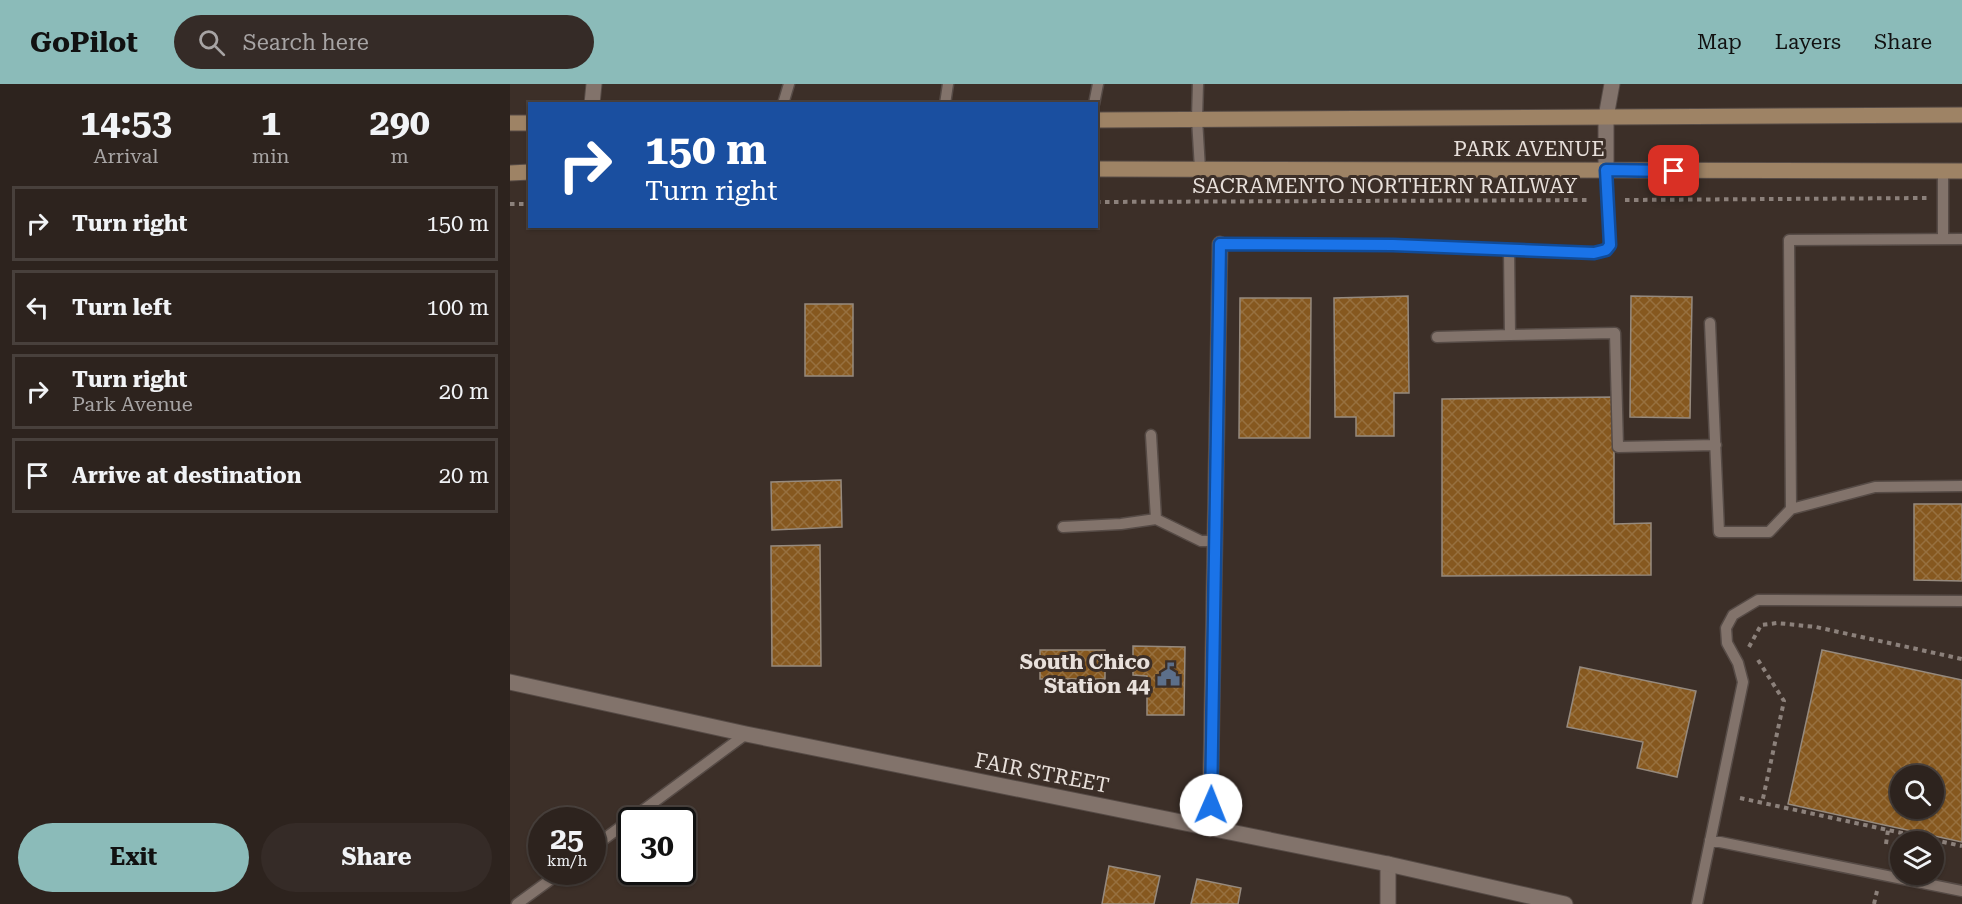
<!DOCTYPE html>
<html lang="en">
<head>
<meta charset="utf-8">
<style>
	:root { --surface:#2d231e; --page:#352b27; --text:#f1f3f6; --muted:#a7a4a4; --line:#48403c; --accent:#8bbbb9 }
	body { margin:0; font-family:"Roboto Serif",serif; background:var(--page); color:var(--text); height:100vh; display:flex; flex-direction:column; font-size:22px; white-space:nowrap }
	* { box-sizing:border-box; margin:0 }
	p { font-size:20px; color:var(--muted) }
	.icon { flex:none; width:33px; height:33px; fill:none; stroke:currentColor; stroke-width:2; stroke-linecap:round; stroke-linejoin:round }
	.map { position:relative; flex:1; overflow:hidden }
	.details { display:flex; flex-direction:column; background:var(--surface); width:510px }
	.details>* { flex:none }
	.guide { position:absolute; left:18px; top:18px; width:570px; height:126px; border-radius:0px; box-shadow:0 2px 4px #0004,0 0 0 2px var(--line); background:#1a4fa0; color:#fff; overflow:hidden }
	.controls { position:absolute; left:1380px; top:681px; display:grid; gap:12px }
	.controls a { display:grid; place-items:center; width:54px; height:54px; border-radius:50%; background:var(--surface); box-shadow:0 2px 4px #0004,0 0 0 2px var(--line); font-size:30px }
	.speed { position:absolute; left:18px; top:723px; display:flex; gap:12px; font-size:30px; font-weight:700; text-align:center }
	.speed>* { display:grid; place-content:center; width:78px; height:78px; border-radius:50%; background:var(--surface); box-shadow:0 2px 4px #0004,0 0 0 2px var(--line); line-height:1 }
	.speed small { font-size:15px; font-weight:400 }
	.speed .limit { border:3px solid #111; border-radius:9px; background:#fff; color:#111 }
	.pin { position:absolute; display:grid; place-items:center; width:51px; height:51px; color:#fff; margin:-26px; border-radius:12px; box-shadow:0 3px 9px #0006 }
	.me { position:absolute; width:66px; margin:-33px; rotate:1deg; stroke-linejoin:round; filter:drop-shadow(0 0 4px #0008) }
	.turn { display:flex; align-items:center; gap:21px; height:126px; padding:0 18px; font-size:27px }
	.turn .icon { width:78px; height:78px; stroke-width:2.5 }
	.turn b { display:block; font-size:42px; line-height:51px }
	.eta { display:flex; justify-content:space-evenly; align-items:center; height:102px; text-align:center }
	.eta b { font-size:36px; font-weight:700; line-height:42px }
	.button { display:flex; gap:12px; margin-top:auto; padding:12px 18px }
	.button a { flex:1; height:69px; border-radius:36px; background:var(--accent); color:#111; font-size:24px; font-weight:700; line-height:69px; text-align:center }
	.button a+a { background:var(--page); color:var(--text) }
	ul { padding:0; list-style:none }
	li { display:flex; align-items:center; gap:18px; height:75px; margin:0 12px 9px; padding:0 6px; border:3px solid var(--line); border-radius:0px }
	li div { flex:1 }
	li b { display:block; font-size:22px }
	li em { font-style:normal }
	header { display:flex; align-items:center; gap:36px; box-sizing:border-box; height:84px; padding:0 30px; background:var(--accent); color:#111 }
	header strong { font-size:28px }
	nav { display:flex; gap:33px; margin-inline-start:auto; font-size:21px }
	.search { width:420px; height:54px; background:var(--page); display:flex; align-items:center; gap:15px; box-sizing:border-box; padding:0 21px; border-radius:33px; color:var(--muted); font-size:22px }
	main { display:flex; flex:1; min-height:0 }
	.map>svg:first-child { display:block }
	.building { fill:url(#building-cross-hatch); stroke:#968a7e; stroke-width:1.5; fill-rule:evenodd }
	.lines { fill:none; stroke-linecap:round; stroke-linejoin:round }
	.service-casing { stroke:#564b46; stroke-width:13 }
	.minor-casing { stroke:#564b46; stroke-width:17 }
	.tertiary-casing { stroke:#564b46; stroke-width:17 }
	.secondary-casing { stroke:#564b46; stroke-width:17 }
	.path { stroke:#8c817b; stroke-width:4; stroke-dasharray:4.5 4.5; stroke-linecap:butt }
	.service { stroke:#82736b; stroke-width:10 }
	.minor { stroke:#82736b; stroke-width:15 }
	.tertiary { stroke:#82736b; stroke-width:15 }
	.secondary { stroke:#9e8365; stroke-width:15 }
	.route-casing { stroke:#114b97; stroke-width:15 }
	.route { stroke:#1a73e8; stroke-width:10 }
	.labels { text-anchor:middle; stroke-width:6; stroke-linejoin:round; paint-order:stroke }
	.street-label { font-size:21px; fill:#e8e0db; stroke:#3c2f28 }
	.poi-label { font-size:21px; font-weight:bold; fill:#e8e0db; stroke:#3c2f28; text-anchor:end }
</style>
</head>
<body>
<header>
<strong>GoPilot</strong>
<div class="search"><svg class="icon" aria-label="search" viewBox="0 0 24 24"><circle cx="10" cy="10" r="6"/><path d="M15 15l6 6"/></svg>Search here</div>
<nav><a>Map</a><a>Layers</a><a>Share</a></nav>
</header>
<main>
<section class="details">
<div class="eta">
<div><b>14:53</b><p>Arrival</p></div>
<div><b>1</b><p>min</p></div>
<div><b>290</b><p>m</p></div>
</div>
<ul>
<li><svg class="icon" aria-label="right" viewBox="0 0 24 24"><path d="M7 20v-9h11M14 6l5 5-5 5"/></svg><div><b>Turn right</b></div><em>150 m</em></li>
<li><svg class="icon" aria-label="left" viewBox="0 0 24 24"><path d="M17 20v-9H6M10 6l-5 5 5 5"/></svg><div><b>Turn left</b></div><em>100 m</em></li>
<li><svg class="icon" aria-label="right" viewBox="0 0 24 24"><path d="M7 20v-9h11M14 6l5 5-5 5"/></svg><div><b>Turn right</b><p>Park Avenue</p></div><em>20 m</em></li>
<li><svg class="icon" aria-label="arrive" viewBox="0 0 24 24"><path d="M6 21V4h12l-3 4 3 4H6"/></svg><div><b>Arrive at destination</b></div><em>20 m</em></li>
</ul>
<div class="button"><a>Exit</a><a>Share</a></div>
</section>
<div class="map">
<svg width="1452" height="820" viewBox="0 0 1452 820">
	<defs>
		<pattern id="building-cross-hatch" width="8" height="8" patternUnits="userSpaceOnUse" patternTransform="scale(1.5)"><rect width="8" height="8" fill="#86581f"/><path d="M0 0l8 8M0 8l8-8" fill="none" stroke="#97703f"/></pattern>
	</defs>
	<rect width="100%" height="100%" fill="#3c2f28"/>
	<path class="building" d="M898 212 899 309H884V352H846V333H825L824 214Z
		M1121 212 1182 213 1180 334 1120 333Z
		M730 214H801L800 354H729Z
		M295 220H343V292H295Z
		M1104 313V440L1141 439V491L932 492V315Z
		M331 396 332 443 262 446 261 398Z
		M1404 420H1452V497L1404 496Z
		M310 461 311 582H262L261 462Z
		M623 562 675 563 674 631H637V592L623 591Z
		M530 566H595V595H530Z
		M1312 566 1452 596V758L1278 720ZM1390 692H1424V724H1390Z
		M1070 583 1186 607 1167 693 1127 684 1133 658 1057 643Z
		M599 782 650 792 644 820H592Z
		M687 795 731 804 728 820H681Z"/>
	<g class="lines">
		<defs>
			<path id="service" d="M688 0 687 35 690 85
				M273 20 279 0
				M435 20 438 0
				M584 20 588 0
				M1433 87V155
				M1452 155 1279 156 1281 425 1365 403 1452 402
				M710 160 883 161 1084 169 1096 166 1100 161 1096 86
				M1200 239 1209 448H1259L1281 425
				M1000 251 1105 249 1108 363 1206 361
				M927 253 1000 251 999 166
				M641 351 646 435 691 457H706
				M553 443 611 440 646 435
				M1200 756 1452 807
				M82 764 236 650
				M7 820 51 788
				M1187 820 1233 598 1228 579 1217 559 1216 544 1223 531 1248 516 1452 517"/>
			<path id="minor" d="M82 20 84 0
				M1096 86V33L1102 0
				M700 745 710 160
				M878 820V780"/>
			<path id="tertiary" d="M0 598 236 650 878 780 1055 820"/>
			<path id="secondary" d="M586 36 1452 31
				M0 39H20
				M586 85 1452 87
				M0 89 20 88"/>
		</defs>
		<use href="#service" class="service-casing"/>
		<use href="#minor" class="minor-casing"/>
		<use href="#tertiary" class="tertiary-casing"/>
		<use href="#secondary" class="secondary-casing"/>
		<path class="path" d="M1115 116 1417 114
			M586 118 1081 116
			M0 120H20
			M1239 563 1251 541 1267 539 1306 543 1452 575
			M1248 576 1274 617 1252 719
			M1230 714 1452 762
			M1376 760 1378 746
			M1364 820 1367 807"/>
		<use href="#service" class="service"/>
		<use href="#minor" class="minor"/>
		<use href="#tertiary" class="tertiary"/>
		<use href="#secondary" class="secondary"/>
	</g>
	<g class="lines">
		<defs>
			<path id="route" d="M701 721 710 160 883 161 1084 169 1096 166 1100 161 1096 86 1164 87"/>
		</defs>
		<use href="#route" class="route-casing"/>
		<use href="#route" class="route"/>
	</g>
	<defs>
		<symbol id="civic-bare" viewBox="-9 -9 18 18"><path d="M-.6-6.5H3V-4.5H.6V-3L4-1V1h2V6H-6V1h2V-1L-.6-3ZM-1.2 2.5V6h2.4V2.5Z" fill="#5c6f8a" stroke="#3c2f28" stroke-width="2.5" paint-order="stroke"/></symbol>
	</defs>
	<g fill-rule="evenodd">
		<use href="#civic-bare" x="642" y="574" width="33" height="33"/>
	</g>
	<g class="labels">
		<g class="street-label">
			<text x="1019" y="72">PARK AVENUE</text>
			<text x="875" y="109">SACRAMENTO NORTHERN RAILWAY</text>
			<text transform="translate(532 689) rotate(11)" y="7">FAIR STREET</text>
		</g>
		<g class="poi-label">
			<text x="640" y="585">South Chico<tspan x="640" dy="24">Station 44</tspan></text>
		</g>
	</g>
</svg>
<div class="controls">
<a><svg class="icon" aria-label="search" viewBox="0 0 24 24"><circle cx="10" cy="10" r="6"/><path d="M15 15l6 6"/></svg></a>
<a><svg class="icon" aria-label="layers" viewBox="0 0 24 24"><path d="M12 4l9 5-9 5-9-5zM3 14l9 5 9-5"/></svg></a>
</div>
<div class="speed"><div>25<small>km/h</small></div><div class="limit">30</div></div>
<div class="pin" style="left:1164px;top:87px;background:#d93025"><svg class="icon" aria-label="arrive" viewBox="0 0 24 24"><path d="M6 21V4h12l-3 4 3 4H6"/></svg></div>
<svg class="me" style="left:701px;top:721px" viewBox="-20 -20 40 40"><circle r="19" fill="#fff"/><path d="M0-13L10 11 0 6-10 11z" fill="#1a73e8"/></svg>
<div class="guide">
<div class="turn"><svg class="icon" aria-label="right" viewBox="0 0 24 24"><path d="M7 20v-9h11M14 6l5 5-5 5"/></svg><div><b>150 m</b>Turn right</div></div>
</div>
</div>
</main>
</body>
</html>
